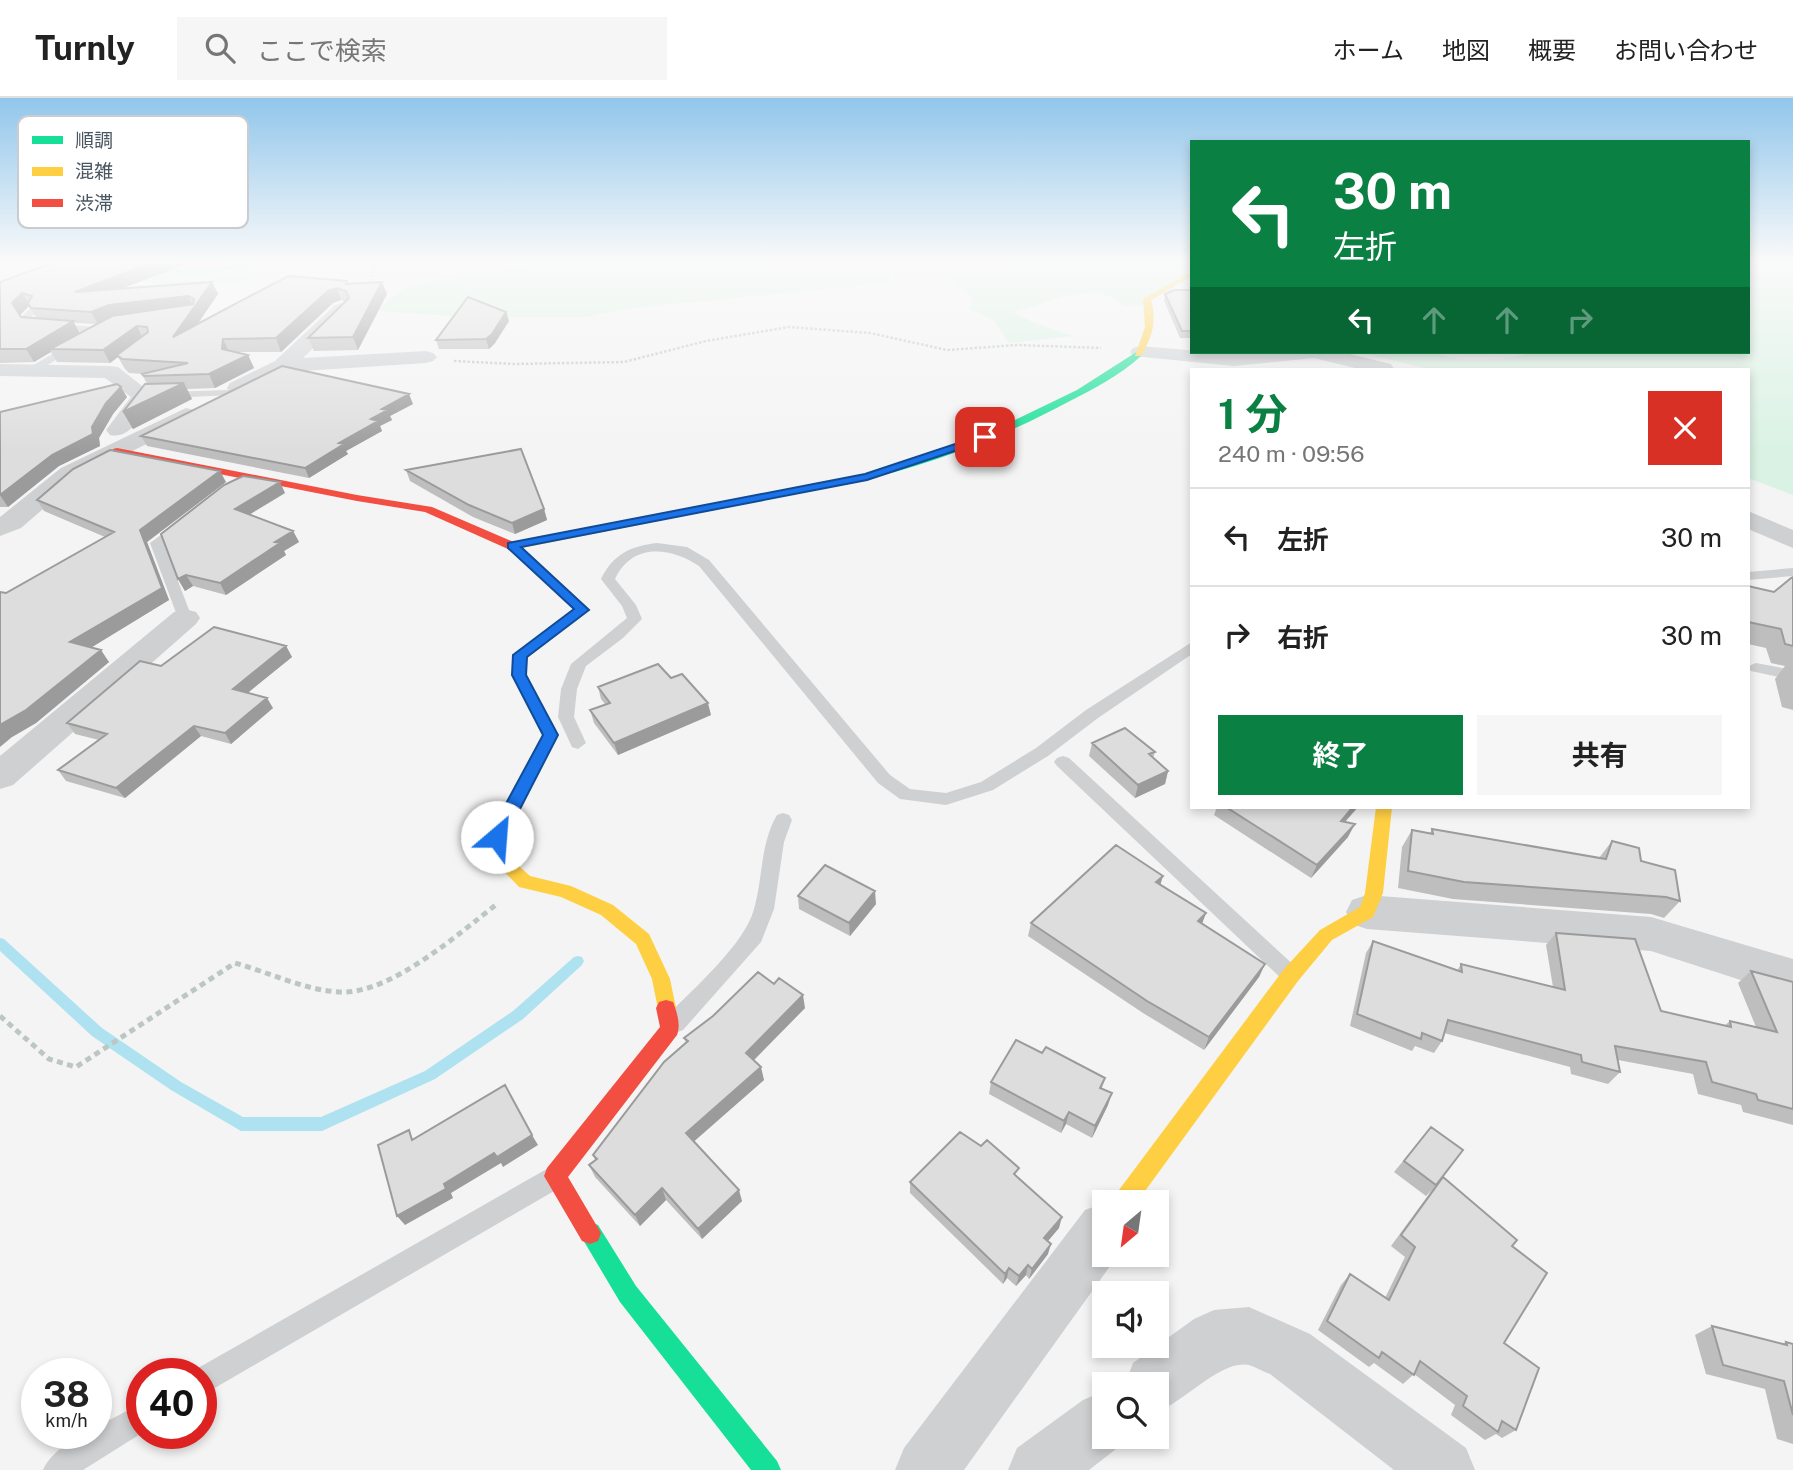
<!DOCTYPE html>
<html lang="ja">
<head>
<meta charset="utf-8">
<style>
	:root { --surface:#fff; --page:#f6f6f6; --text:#222; --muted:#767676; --line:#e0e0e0; --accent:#0b8043 }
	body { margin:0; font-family:"Public Sans","Noto Sans JP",sans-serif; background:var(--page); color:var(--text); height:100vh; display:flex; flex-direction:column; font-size:26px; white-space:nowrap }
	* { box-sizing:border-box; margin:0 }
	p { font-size:23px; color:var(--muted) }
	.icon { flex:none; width:38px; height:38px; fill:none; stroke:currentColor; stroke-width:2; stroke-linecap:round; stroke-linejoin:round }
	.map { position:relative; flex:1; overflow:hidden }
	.details { position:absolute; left:1190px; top:270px; width:560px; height:441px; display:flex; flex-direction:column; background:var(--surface); border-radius:0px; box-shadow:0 4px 10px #0003 }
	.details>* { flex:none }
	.top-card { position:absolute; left:1190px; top:42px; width:560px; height:214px; border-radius:0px; box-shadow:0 4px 10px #0003; background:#0b8043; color:#fff; overflow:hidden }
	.needle { width:46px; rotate:209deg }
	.fabs { position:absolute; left:1092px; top:1092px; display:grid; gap:14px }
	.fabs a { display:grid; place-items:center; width:77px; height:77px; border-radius:0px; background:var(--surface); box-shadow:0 4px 10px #0003; font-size:35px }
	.speed { position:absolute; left:21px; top:1260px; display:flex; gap:14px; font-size:35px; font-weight:700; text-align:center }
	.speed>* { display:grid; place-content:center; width:91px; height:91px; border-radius:50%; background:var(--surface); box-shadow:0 4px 10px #0003; line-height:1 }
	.speed small { font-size:18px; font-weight:400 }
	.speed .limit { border:10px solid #d22; background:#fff; color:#111 }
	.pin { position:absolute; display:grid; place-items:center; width:60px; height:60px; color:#fff; margin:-30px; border-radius:14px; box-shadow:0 4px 10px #0006 }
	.me { position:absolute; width:77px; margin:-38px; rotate:27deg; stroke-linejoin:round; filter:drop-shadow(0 0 5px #0008) }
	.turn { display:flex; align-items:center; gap:24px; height:147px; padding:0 28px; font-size:32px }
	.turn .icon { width:91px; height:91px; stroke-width:2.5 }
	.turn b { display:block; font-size:49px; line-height:60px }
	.lanes { display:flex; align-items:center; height:66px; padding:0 28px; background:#0003; justify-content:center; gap:35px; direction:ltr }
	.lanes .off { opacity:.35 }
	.round { display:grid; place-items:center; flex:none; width:74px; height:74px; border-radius:0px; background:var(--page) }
	.summary { display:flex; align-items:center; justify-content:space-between; height:119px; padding:0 28px }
	h1 { font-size:42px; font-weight:700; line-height:52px; color:var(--accent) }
	.cta { display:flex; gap:14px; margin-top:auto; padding:14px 28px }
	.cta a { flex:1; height:80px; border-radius:0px; background:var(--accent); color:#fff; font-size:28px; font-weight:700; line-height:80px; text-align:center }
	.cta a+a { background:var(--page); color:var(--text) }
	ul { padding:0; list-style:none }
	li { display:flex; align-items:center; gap:21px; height:98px; padding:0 28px; border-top:2px solid var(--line) }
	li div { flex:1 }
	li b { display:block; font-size:26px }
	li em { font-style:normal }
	header { display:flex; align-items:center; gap:42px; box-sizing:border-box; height:98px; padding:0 35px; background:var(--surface); border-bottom:2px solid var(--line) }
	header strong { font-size:33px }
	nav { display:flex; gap:38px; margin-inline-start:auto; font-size:24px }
	.search { width:490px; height:63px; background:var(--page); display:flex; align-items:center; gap:18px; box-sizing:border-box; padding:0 24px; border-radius:0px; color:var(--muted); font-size:26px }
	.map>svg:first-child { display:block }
	.green { fill:#d9f2e3 }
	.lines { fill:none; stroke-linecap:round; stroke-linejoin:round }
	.stream { fill:#aee2f0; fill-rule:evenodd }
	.path-far1 { stroke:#bcc7c4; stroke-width:2.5; stroke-dasharray:2.5 2; stroke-linecap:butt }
	.path { stroke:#bcc7c4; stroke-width:5; stroke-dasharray:6 4.5; stroke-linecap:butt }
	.lane { fill:#ced0d2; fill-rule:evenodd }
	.street { fill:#ced0d2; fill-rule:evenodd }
	.fast { fill:#16e098; fill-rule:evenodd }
	.slow { fill:#ffcf43; fill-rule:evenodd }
	.jam { fill:#f24e42; fill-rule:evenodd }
	.wall { fill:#bebebf; fill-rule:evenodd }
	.shaded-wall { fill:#9b9b9b }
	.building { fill:#ddddde; stroke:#9b9b9b; stroke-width:2 }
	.route { fill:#1a73e8; stroke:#114b97; stroke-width:2 }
	.key { fill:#fff; stroke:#c9ccd0; stroke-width:2 }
	.key-label { font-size:19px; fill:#4a5661 }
</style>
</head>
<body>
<header>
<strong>Turnly</strong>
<div class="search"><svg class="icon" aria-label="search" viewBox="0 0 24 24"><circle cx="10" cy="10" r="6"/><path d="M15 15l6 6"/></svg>ここで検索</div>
<nav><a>ホーム</a><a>地図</a><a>概要</a><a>お問い合わせ</a></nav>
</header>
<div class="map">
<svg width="1793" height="1372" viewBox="0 0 1793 1372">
	<rect width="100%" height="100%" fill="#f4f4f4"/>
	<path class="green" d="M170 163H400L282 174 227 187 165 188 128 179Z
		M535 163H888L890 185 633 210 586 219H463L379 213 390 200 411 186 536 165Z
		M934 163H1192V176L1144 207 1125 208 1100 193 1061 199 1014 214 1032 224 1074 238 1009 245 993 222 970 211 972 201Z
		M1748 163H1793V397L1748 380V271H1428L1358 254H1441L1437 255C1460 266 1509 262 1534 254H1748Z"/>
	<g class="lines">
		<path class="stream" d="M254 163H265L211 175H155L152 173 155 171H211Z
			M0 840 4 841 102 930 181 984 243 1019H321L425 973 513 913 574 859 578 858 582 859 584 863 582 867 523 921 435 981 322 1033H241L171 992 92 938 0 853Z"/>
		<path class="path-far1" d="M369 188 375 168 371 163
			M454 263 514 266 624 264 706 243 789 229 870 235 947 252 1017 247 1101 250"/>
		<path class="path" d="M0 918 49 961 76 969 235 865C268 874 304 892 339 894 390 897 458 836 497 806"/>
		<path class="lane" d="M32 209 37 212 32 218 37 225 99 229 104 232 35 275H27V271L89 234 31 230 22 218Z
			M228 292 232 293V297L169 300 164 297 169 294Z
			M181 422 186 423V429L164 446 192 520 185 524 178 520 150 445Z
			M657 445 687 449 709 462 890 677 910 691 946 695 981 684 1036 650 1086 612 1192 544V556L1098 620 1048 658 993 692 946 707 900 701 878 685 699 468C671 449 632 444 615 481L636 507 642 521 623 540 586 568 577 591 574 619 586 645 578 651 572 649 558 619 561 591 571 566 627 520 622 508 601 481C613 456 631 448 657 445Z
			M1793 470V478L1748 482V474Z
			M1756 565 1793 572V582L1751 573 1748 570 1751 567Z
			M1063 658 1069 660 1298 871 1301 877 1298 883 1291 886 1284 883 1057 668 1054 664 1057 660Z
			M783 715 789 717 792 722 784 744 774 811 761 844 683 932 675 935 667 932 664 925 667 918C693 891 745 846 754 811 763 780 760 746 777 717Z
			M552 1068 561 1071 564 1080 561 1089 201 1298V1276L191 1274Z
			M142 1305V1335L83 1372H43C50 1355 77 1335 96 1335V1329Z"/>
		<path class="street" d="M342 205 349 207 352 211 349 215 303 260 426 253 433 255 437 259 433 263 426 265 287 274 246 295H230L227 290 230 285 275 263 335 207Z
			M1140 248 1234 256 1341 254 1391 266 1394 271H1359L1314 260 1234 268 1133 258 1130 254 1133 250Z
			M0 266 110 268 118 269 155 298C144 314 131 342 110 337L106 332 131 299 105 280 0 278Z
			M186 310 194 312 198 317 194 322 79 380 21 430 0 438V419L61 370Z
			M1748 413 1793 432V450L1748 431Z
			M185 511 196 514 200 520 196 526 13 687 0 691V658L174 514Z
			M1367 797 1651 819 1793 861V899L1651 853 1367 831 1352 826 1346 814 1352 802Z
			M1104 1105V1157H1118L964 1372H895L904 1350 1085 1112Z
			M1249 1209 1310 1236 1466 1350 1475 1372H1394L1270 1276C1263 1274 1256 1269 1249 1267 1222 1261 1185 1303 1157 1314V1286H1125L1133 1265 1194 1221 1214 1212Z
			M1104 1293V1339H1128L1125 1344 1089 1372H1008L1017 1350 1083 1302Z"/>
		<path class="fast" d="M1138 253 1142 256 1141 258C1120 277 1094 291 1068 304 999 341 927 368 851 385L846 382 936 355 994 332 1077 292Z
			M590 1124 598 1127 636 1188 777 1363 781 1372H751L620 1204 579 1135 582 1127Z"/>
		<path class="slow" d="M1192 173V178L1151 202C1157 223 1152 240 1141 258H1135L1145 229 1143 201Z
			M851 379 856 382 855 384 512 452 506 448 512 444Z
			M562 489 566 490 589 512 527 559 526 577 557 637 505 739 510 760 530 778 571 788 613 807 649 836 670 881 676 910 673 916 666 918 659 916 652 881 636 846 601 817 561 799 519 789 494 763 489 739 543 637 512 577 513 557 574 512 556 493Z
			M1376 709H1392L1383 795 1373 819 1332 842 1298 883 1137 1104H1113L1116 1096 1284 871 1320 832 1360 809 1365 795Z"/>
		<path class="jam" d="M117 350 357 397 432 409 516 445 568 493 562 497 558 496 508 451 425 414 357 403 113 355V351Z
			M666 902 673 904C677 914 681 927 677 937L568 1079 601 1135 598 1143 590 1146 582 1143 544 1078 547 1070 660 929 656 910 659 904Z"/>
	</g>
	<path class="wall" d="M57 163H193L123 190 212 184 218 196 197 226 347 183 348 186 387 196 358 252 314 253 308 240 346 204 341 202 333 205 281 254H236L248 257 254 270 215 290 187 291 192 301 133 331 123 314 147 286 142 276H145L129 275 125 271 118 259 110 265 57 264 51 254 34 264 0 265V184ZM29 208 35 218 37 220 21 219 20 217ZM74 225 96 226 80 235Z
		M1192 192V240H1180L1164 203 1165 196Z
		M506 214 509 223 495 245 489 251H439L436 242Z
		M127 299 113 316 99 340 100 348 59 368 8 409H0V314Z
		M413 306 390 318 392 322 380 328 382 333 346 353 348 356 309 380 147 348 141 338Z
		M406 372 544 411 547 422 515 436 473 419 410 383Z
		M226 384 147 444 169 502 92 549 109 564 36 625 12 639 105 439 44 413 37 402Z
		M285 395 249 417 293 433 299 444 284 453 286 457 226 497 193 488 185 493 178 481 161 436Z
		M1793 479V612L1782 609 1775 581 1785 568 1771 565 1766 550 1748 546V488L1774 494Z
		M286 548 292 559 247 595 273 610 231 646 201 638 125 700 66 683 58 672 99 642 75 636 67 625 161 568Z
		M671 580 711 617 618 657 594 625 590 612 605 606 601 601 598 589Z
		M1092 645 1155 654 1153 660 1168 673 1165 686 1135 700 1089 658Z
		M1217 709H1358L1345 724 1348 739 1311 780 1214 717Z
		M1432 731 1599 760 1612 743 1641 763 1680 803 1664 820 1651 816 1453 801 1398 790 1402 749 1412 732 1430 735Z
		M1160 787 1206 815 1202 826 1265 866 1259 879 1204 952 1143 915 1028 838 1031 825Z
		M798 798 876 806 850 838 799 811Z
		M1556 835 1661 913 1724 928 1730 923 1756 929 1738 885 1751 873 1793 884V1027L1743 1014 1741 1007 1698 996 1693 976 1618 962 1620 974 1608 986 1571 976 1570 969 1444 935 1442 943 1434 955 1415 948 1412 953 1350 928 1366 855 1373 843 1457 873 1461 866 1553 889 1546 847Z
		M805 910 754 962 764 982 693 1043 742 1103 702 1141 666 1102 640 1128 595 1079 589 1067 595 1062 593 1057 686 945 684 940 713 918Z
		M1042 955 1105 980 1102 990 1108 1007 1092 1040 1066 1026 1061 1035 989 996 991 984Z
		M1431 1029 1438 1085 1512 1148 1504 1245 1516 1332 1502 1340 1496 1336 1485 1342 1451 1317 1455 1307 1414 1276 1403 1286 1374 1265 1369 1269 1318 1232 1341 1187 1350 1176 1385 1200 1405 1159 1391 1148 1432 1092 1426 1098 1394 1074Z
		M1017 1080 1059 1130 1048 1143V1156L1029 1181 1026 1177 1016 1188 1007 1180 1003 1186 910 1095V1084Z
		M1712 1228 1782 1246 1786 1244 1793 1246V1346L1777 1341 1765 1291 1706 1276 1695 1237Z"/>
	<path class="shaded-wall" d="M156 163H193L82 206 75 194Z
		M212 184 218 196 180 252 173 239 193 210 98 226 91 214 109 207 188 198 194 210Z
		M382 184 387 196 358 252 353 239Z
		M337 190 341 202 333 205 281 254 276 240 328 193Z
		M22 195 30 207 19 218 12 205Z
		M506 214 509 223 495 245 489 251 486 241Z
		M73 223 80 236 50 251 51 254 34 264 26 251Z
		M137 228 143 241 117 257 118 259 110 265 103 252Z
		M223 241 229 254 222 251Z
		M248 257 254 270 215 290 209 276Z
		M184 285 192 301 133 331 123 314Z
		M121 289 127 299 113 316 99 340 100 348 59 368 8 409 0 397 52 357 92 329 106 305Z
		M409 296 413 306 390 318 392 322 380 328 382 333 346 353 348 356 309 380 305 370 371 321 382 311Z
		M220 373 226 384 147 444 169 502 79 557 70 544 140 432Z
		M280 384 285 395 240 422 235 411Z
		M544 411 547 422 515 436 512 425Z
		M293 433 299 444 284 453 286 457 226 497 220 485 275 444Z
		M186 477 193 488 185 493 178 481Z
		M286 548 292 559 239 602 233 591Z
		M101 552 109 564 36 625 12 639 0 649V627Z
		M267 600 273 610 231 646 225 635Z
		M708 605 711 617 618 657 614 645Z
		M194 628 201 638 125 700 116 690Z
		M1168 673 1165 686 1135 700 1138 687Z
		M1353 709H1358L1334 736 1341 723Z
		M1355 726 1348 739 1311 780 1317 767Z
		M1163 778 1159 791 1156 784Z
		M875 793 876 806 850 838 849 825Z
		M1206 815 1201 828 1198 823Z
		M1265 866 1259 879 1204 952 1209 939Z
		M803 897 805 910 749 967 746 955Z
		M761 969 764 982 690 1047 686 1035Z
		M1112 995 1108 1007 1092 1040 1095 1028Z
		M1069 1014 1066 1026 1061 1035 1064 1023Z
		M532 1037 538 1047 503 1069 501 1065 451 1095 453 1100 405 1127 397 1118 444 1086 494 1055Z
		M662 1090 666 1102 640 1128 635 1117Z
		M739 1092 742 1103 702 1141 698 1131Z
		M1062 1119 1059 1130 1041 1151 1044 1140Z
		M1051 1146 1048 1156 1029 1181 1032 1171Z
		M1028 1167 1026 1177 1016 1188 1019 1178Z
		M1009 1170 1007 1180 1003 1186 1005 1176Z"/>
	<path class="building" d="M57 163H156L75 194 212 184 173 239 288 178 347 183 346 186 382 184 353 239 308 240 349 200 346 193 337 190 328 193 276 240 223 241 222 251 248 257 209 276 144 278 142 276 188 265 122 261 117 257 148 234 147 229 137 228 103 252 50 251 112 218 193 206 194 201 188 198 109 207 91 214 31 210 28 205 32 198 22 195 12 205 21 219 73 223 26 251H0V184Z
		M1174 192H1192V233H1182L1165 196Z
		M468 199 506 214 492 236 486 241 436 242Z
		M282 268 409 296 382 311 388 312 371 321 378 323 339 345 344 346 305 370 141 338Z
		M184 285 123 314 145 286Z
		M117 286 121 289 106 305 92 329 93 336 52 357 0 397V314Z
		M521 351 544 411 512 425 469 407 406 372Z
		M110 352 220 373 140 432 162 490 70 544 101 552 26 612 0 627V494L6 495 114 434 37 402 73 371Z
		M243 378 280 384 235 411 293 433 275 444 280 445 220 485 186 477 178 481 161 436 224 387Z
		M1793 479V548L1785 546 1781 531 1748 524V488L1774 494 1791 480Z
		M214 529 286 548 233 591 267 600 225 635 194 628 116 690 58 672 107 636 67 625 140 563 161 568Z
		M658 566 671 580 682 576 708 605 614 645 590 612 610 605 598 589Z
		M1125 630 1155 654 1149 656 1168 673 1138 687 1092 645Z
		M1226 709H1353L1341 723 1355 726 1317 767Z
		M1432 731 1606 761 1612 743 1639 750 1641 763 1675 772 1680 803 1666 799 1464 784 1408 773 1412 732 1433 736Z
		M1116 747 1163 778 1156 784 1206 815 1198 823 1265 866 1209 939 1147 903 1031 825Z
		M825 767 875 793 849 825 798 798Z
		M1556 835 1635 841 1661 913 1731 929 1730 923 1777 934 1751 873 1793 884V1011L1758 1002 1756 996 1712 984 1706 964 1615 948 1620 974 1582 964 1581 957 1448 922 1442 943 1422 935 1421 941 1357 916 1373 843 1462 874 1461 866 1565 892Z
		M758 874 774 886 779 880 803 897 746 955 761 969 686 1035 739 1092 698 1131 662 1090 635 1117 589 1067 597 1061 593 1057 664 964 688 943 684 940 713 918Z
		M1016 942 1042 955 1046 949 1105 980 1100 990 1112 995 1095 1028 1069 1014 1064 1023 991 984Z
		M505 987 532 1037 497 1059 494 1055 444 1086 446 1091 397 1118 378 1047 409 1032 412 1042Z
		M1431 1029 1463 1052 1436 1087 1404 1063Z
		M960 1034 981 1048 987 1042 1019 1070 1014 1076 1062 1119 1044 1140 1051 1146 1032 1171 1028 1167 1019 1178 1009 1170 1005 1176 910 1084Z
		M1443 1079 1517 1142 1512 1148 1547 1175 1504 1245 1539 1270 1516 1332 1502 1323 1498 1334 1463 1308 1467 1298 1420 1263 1414 1277 1382 1254 1379 1260 1327 1223 1350 1176 1389 1202 1415 1149 1401 1137Z
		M1712 1228 1787 1247 1786 1244 1793 1246V1317L1784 1283 1723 1267Z"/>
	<linearGradient id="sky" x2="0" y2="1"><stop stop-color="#91c6eb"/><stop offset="0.46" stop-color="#fafafa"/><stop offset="1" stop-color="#fafafa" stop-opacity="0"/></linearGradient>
	<rect width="1793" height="355" fill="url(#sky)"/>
	<path class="route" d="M985 336 990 339 988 342 867 382 521 449 589 512 527 559 526 577 558 637 503 744H491L488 739 543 637 512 577 513 557 574 511 508 450V445L865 376Z"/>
	<rect x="18" y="18" width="230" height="112" rx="10" class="key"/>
	<rect x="32" y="38" width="31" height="8" fill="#16e098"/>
	<rect x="32" y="69" width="31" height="9" fill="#ffcf43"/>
	<rect x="32" y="101" width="31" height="8" fill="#f24e42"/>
	<g class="key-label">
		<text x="75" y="49">順調</text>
		<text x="75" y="80">混雑</text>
		<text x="75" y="112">渋滞</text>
	</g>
</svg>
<div class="fabs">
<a><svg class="needle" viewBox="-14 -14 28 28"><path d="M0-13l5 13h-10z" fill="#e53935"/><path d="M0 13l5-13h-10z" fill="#767676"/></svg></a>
<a><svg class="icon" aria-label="sound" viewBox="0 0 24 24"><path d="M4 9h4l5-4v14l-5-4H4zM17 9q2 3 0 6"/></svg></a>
<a><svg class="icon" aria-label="search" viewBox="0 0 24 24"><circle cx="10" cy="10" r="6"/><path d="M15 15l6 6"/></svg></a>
</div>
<div class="speed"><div>38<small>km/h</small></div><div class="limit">40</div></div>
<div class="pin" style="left:985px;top:339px;background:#d93025"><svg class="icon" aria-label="arrive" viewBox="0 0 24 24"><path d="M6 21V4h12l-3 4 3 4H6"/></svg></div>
<svg class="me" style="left:497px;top:739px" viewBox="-20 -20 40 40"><circle r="19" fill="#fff"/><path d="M0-13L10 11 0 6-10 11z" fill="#1a73e8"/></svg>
<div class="top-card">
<div class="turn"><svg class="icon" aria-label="left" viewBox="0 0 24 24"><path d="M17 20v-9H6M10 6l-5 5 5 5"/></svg><div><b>30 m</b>左折</div></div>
<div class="lanes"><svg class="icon" aria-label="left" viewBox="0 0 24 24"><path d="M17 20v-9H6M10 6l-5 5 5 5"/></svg><svg class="icon off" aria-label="ahead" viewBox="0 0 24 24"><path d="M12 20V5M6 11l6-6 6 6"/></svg><svg class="icon off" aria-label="ahead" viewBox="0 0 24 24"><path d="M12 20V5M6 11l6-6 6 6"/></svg><svg class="icon off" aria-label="right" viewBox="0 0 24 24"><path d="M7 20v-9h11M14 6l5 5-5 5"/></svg></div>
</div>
<section class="details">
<div class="summary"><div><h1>1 分</h1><p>240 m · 09:56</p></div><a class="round" style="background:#d93025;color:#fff"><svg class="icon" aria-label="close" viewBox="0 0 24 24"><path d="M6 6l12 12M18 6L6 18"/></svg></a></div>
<ul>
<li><svg class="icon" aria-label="left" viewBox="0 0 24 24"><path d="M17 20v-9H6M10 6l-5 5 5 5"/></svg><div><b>左折</b></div><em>30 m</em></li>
<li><svg class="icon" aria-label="right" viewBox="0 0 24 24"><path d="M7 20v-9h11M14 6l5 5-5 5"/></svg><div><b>右折</b></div><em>30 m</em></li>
</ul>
<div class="cta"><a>終了</a><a>共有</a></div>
</section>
</div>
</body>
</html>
